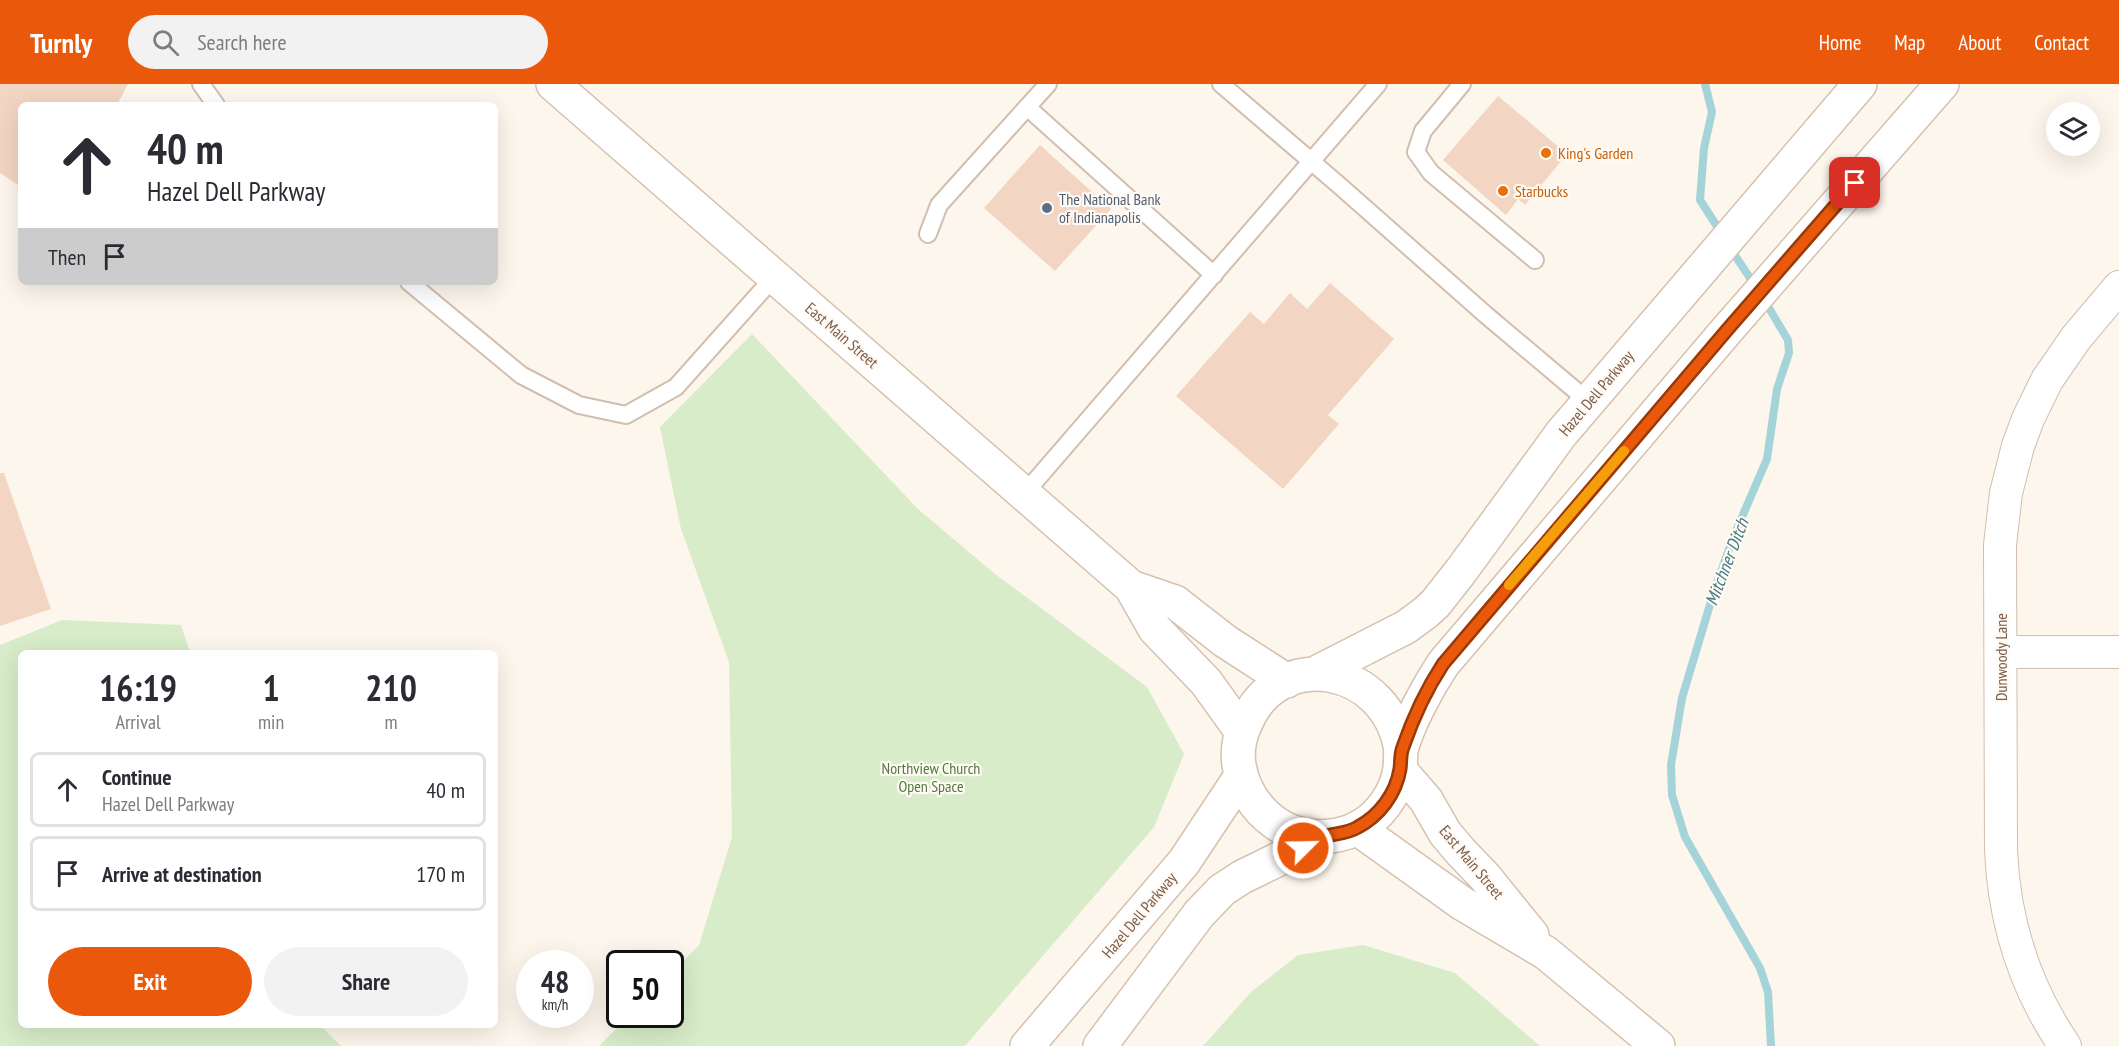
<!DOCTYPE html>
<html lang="en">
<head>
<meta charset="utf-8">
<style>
	:root { --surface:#fff; --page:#f2f2f3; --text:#2b2b33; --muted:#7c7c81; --line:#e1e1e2; --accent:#ea580c }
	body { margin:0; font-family:"PT Sans Narrow",sans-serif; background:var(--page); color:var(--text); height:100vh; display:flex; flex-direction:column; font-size:22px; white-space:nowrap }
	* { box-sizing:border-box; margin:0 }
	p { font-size:20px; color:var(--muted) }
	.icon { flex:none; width:33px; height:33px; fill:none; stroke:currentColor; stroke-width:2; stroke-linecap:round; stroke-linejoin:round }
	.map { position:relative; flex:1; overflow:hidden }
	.panel { position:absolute; left:18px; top:566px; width:480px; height:378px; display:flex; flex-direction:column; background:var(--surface); border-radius:9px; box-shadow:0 6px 24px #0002 }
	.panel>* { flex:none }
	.banner { position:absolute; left:18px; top:18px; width:480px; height:183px; border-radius:9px; box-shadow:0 6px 24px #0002; background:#fff; color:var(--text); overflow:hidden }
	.fabs { position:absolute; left:2046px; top:18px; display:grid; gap:12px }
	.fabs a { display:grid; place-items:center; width:54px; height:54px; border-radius:50%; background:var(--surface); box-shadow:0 6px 24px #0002; font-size:30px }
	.speed { position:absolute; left:516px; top:866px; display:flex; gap:12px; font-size:30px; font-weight:700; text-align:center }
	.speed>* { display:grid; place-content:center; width:78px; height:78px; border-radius:50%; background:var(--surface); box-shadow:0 6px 24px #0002; line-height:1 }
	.speed small { font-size:15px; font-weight:400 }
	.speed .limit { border:3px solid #111; border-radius:9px; background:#fff; color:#111 }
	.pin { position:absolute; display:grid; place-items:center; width:51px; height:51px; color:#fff; margin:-26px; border-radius:12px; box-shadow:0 3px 9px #0006 }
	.me { position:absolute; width:66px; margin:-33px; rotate:67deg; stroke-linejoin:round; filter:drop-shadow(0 0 4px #0008) }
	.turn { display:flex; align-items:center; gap:21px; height:126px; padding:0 30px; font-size:27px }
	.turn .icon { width:78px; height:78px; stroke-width:2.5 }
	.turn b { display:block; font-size:42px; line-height:51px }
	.then { display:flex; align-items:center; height:57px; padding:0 30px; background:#0003; gap:12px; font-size:22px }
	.eta { display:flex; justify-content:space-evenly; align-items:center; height:102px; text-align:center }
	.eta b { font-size:36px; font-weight:700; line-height:42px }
	.action { display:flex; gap:12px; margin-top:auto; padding:12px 30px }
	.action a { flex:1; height:69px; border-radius:36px; background:var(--accent); color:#fff; font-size:24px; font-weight:700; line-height:69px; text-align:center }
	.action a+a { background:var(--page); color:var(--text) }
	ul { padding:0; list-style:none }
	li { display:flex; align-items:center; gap:18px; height:75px; margin:0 12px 9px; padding:0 18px; border:3px solid var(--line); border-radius:9px }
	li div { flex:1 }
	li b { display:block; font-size:22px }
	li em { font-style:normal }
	header { display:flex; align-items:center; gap:36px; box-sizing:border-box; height:84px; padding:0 30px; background:var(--accent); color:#fff }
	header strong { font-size:28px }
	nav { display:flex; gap:33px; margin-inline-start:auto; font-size:21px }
	.search { width:420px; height:54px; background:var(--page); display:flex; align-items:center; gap:15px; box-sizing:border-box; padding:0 21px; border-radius:33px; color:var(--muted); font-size:22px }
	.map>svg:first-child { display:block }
	.green { fill:#d8ecc9 }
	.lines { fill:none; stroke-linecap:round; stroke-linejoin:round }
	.stream { stroke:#a5d3da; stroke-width:8 }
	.building { fill:#f3d5c3 }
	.service-casing { stroke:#d1beb0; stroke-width:20 }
	.minor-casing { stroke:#d1beb0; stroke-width:34 }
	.secondary-casing { stroke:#d6c0b0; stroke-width:36 }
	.service { stroke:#fff; stroke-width:16 }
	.minor { stroke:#fff; stroke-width:32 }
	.secondary { stroke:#fff; stroke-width:33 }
	.route-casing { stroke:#983908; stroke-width:15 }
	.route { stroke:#ea580c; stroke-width:10 }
	.slow { stroke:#f59e0b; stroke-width:10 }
	.food-dot { fill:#e8710a; stroke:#fffaf3; stroke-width:2 }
	.service-dot { fill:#5c6f8a; stroke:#fffaf3; stroke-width:2 }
	.labels { text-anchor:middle; stroke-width:4.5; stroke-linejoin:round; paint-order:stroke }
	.food-label { font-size:16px; fill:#c56008; stroke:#fffaf3; text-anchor:start }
	.service-label { font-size:16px; fill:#4e5e75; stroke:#fffaf3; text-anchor:start }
	.street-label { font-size:16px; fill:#7a5c4d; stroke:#fffaf3 }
	.park-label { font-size:16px; fill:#537a41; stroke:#fffaf3 }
	.water-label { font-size:18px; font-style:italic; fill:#437c86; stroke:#fffaf3 }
</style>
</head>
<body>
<header>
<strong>Turnly</strong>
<div class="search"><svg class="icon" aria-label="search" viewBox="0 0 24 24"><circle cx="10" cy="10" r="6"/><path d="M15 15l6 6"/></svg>Search here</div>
<nav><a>Home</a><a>Map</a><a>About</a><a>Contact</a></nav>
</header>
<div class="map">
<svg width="2119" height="962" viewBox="0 0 2119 962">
	<rect width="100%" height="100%" fill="#fdf6ec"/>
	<path class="green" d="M752 250 918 425 995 490 1147 603 1184 670 1154 743 965 962H599L631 930H670L671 890 699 861 732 753 729 578 681 445 660 343Z
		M62 536 181 541 190 568H21V940L320 941 341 962H0V561Z
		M1363 861 1455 889 1540 962H1203L1251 908 1298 871Z"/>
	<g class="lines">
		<path class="stream" d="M1705 0 1712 28 1704 64 1700 116 1722 150
			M1730 164 1756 203
			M1763 214 1788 256 1789 269 1777 305 1767 375 1733 454 1715 504 1682 614 1671 681 1672 711 1685 753 1760 884 1768 908 1771 962"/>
	</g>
	<path class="building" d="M0 0H128L117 21H21V103L0 89Z
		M1498 12 1567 70 1525 121 1518 115 1506 131 1443 76Z
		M1040 61 1111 125 1055 187 984 124Z
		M1330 199 1394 255 1328 331 1339 340 1283 405 1176 312 1250 228 1264 240 1290 209 1307 225Z
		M0 389H4L51 525 0 542Z"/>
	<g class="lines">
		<defs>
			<path id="service" d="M201 0 216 21
				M1221 0 1340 102 1486 231 1588 317
				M1462 0 1423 47 1416 68 1431 89 1535 176
				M1027 23 1214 191
				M928 150 939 121 1048 0
				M409 198 521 291 579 321 626 331 676 303 775 192
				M1024 410 1378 0"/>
			<path id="minor" d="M2001 568H2119
				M2065 962C2024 902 2004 838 2001 766L2000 461 2006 409 2018 362 2028 335 2047 296 2076 254 2119 203"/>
			<path id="secondary" d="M553 0 1131 503 1155 545 1206 598 1242 648
				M1131 503 1175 518 1225 557 1287 597
				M1314 590 1406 543 1425 529 1435 520 1461 487 1561 350 1860 0
				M1401 667C1389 581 1277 560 1245 641 1239 654 1237 668 1239 681 1243 705 1255 724 1274 738 1297 755 1330 757 1356 745 1379 734 1397 709 1400 684 1401 678 1400 672 1401 666 1408 639 1428 603 1443 580L1727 246 1942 0
				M1400 686 1426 716 1445 749 1461 768 1485 793 1532 851
				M1357 744 1463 820 1546 869 1658 962
				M1027 962 1184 778 1241 692
				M1100 962 1199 830 1222 806 1242 793 1324 753"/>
		</defs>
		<use href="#service" class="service-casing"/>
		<use href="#minor" class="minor-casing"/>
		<use href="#secondary" class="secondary-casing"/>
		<use href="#service" class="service"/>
		<use href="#minor" class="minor"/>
		<use href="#secondary" class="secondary"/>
	</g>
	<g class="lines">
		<defs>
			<path id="route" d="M1303 764C1309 760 1316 755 1323 753 1335 749 1347 750 1358 743 1379 732 1396 710 1400 685 1401 678 1400 670 1403 663 1413 634 1426 606 1443 580L1727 246 1855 99"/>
		</defs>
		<use href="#route" class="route-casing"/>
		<use href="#route" class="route"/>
		<path class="slow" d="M1509 501 1624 367"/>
	</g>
	<g class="food-dot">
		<circle cx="1546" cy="69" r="6"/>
		<circle cx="1503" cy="107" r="6"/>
	</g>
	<circle class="service-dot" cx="1047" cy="124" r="6"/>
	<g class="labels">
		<g class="food-label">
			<text x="1558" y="75">King's Garden</text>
			<text x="1515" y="113">Starbucks</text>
		</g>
		<g class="service-label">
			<text x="1059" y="121">The National Bank<tspan x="1059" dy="18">of Indianapolis</tspan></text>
		</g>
		<g class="street-label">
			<text transform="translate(842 251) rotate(41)" y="6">East Main Street</text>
			<text transform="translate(1596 309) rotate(-50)" y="6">Hazel Dell Parkway</text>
			<text transform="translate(2001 573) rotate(-90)" y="6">Dunwoody Lane</text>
			<text transform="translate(1472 778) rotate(50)" y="6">East Main Street</text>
			<text transform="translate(1139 831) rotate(-50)" y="6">Hazel Dell Parkway</text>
		</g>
		<g class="park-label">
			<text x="931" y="690">Northview Church<tspan x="931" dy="18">Open Space</tspan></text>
		</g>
		<g class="water-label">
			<text transform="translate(1727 478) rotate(-69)" y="6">Mitchner Ditch</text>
		</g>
	</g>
</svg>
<div class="fabs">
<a><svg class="icon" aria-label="layers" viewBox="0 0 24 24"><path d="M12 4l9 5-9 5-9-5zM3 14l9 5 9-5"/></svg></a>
</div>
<div class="speed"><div>48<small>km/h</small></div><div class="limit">50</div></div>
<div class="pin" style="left:1855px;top:99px;background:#d93025"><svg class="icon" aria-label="arrive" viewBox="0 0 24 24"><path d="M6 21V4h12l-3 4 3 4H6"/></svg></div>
<svg class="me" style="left:1303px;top:764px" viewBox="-20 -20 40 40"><circle r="17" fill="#ea580c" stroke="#fff" stroke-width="3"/><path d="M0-11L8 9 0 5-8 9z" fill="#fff"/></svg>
<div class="banner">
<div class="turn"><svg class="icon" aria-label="ahead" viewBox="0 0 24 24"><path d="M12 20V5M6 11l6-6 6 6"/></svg><div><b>40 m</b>Hazel Dell Parkway</div></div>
<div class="then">Then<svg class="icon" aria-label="arrive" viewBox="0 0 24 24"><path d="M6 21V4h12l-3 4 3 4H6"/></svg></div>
</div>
<section class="panel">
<div class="eta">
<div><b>16:19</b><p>Arrival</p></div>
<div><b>1</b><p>min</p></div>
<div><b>210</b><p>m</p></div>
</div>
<ul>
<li><svg class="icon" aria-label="ahead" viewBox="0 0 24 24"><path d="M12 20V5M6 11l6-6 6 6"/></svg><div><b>Continue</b><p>Hazel Dell Parkway</p></div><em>40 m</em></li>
<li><svg class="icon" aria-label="arrive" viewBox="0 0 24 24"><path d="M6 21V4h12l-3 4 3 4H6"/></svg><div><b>Arrive at destination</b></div><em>170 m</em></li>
</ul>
<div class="action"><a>Exit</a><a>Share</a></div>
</section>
</div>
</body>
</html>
